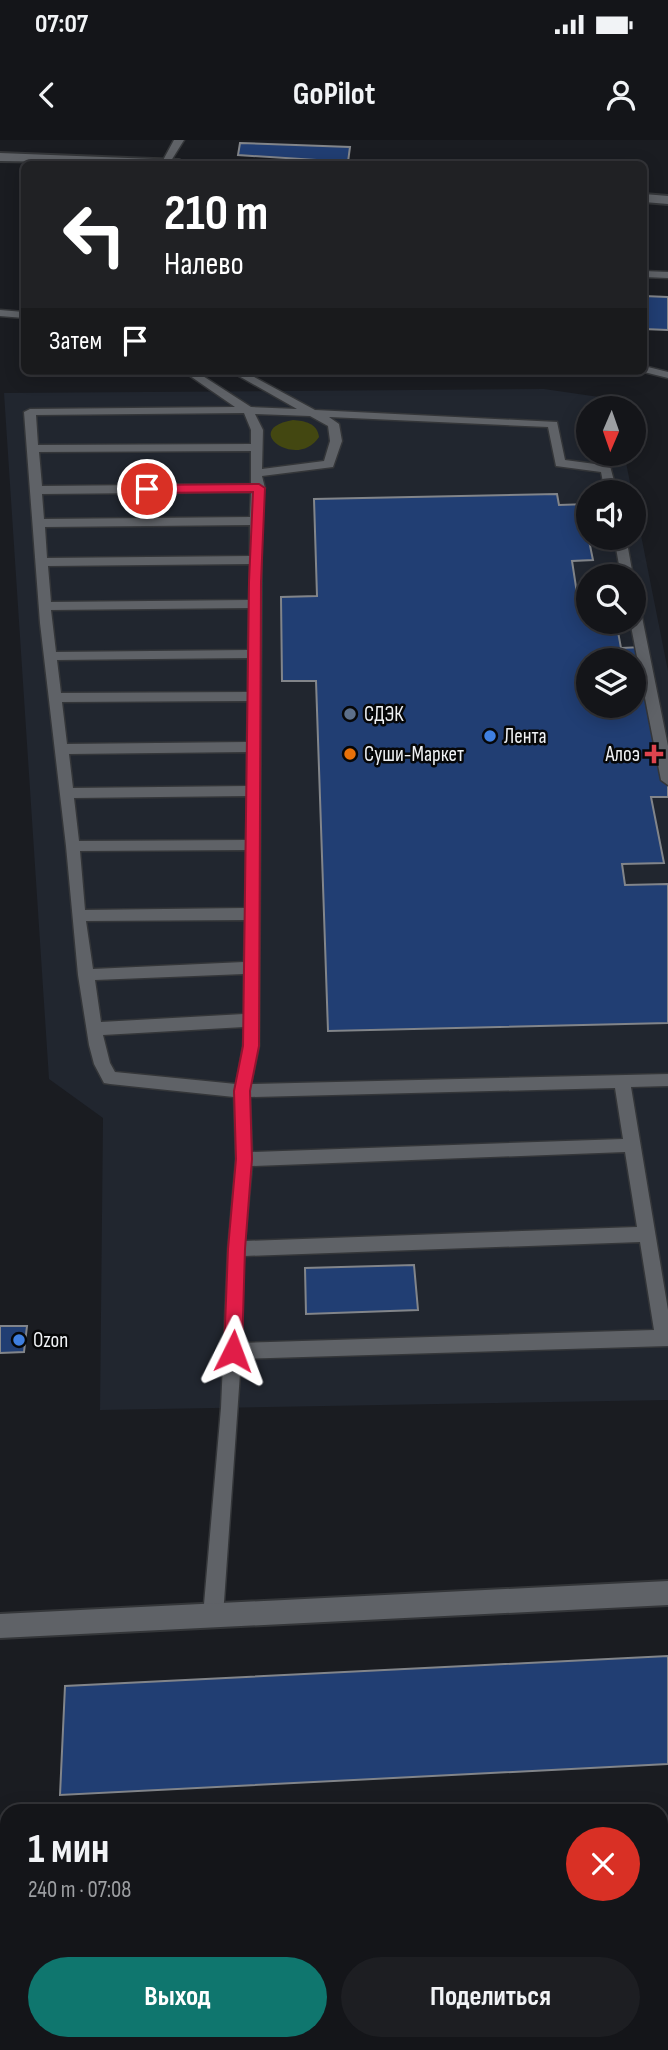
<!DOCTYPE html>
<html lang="ru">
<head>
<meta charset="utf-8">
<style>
	:root { --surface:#141519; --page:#1d1e22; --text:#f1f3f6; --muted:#9d9fa2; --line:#333438; --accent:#0f766e }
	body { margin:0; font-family:"Sofia Sans Condensed",sans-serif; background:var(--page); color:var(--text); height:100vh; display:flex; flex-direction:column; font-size:26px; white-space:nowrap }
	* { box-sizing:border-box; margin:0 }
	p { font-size:23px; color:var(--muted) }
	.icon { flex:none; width:38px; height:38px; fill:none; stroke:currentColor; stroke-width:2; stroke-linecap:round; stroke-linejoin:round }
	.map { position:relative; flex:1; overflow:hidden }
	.sheet { position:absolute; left:0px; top:1664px; width:668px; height:247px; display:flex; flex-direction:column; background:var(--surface); border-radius:21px 21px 0 0; box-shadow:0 4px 18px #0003,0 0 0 2px var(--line) }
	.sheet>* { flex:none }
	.banner { position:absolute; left:21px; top:21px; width:626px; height:214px; border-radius:10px; box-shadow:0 4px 18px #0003,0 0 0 2px var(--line); background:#202124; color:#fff; overflow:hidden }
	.needle { width:46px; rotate:182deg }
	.fabs { position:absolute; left:576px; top:256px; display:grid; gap:14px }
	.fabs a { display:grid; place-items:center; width:70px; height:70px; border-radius:50%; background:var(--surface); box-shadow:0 4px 18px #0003,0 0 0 2px var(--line); font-size:35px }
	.pin { position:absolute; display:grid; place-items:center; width:60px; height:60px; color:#fff; margin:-30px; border:4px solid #fff; border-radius:50%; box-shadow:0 2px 7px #0007 }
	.me { position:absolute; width:77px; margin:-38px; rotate:3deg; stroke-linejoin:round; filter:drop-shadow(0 0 5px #0008) }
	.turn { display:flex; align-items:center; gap:24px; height:147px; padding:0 28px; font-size:32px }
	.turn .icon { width:91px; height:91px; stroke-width:2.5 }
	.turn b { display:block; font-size:49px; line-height:60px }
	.then { display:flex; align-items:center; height:66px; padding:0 28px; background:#0003; gap:14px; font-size:26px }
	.round { display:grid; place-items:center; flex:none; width:74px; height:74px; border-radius:37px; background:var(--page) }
	.head { display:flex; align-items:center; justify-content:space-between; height:119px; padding:0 28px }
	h1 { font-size:42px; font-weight:700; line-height:52px }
	.cta { display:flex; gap:14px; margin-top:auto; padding:14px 28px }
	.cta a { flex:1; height:80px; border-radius:42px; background:var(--accent); color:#fff; font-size:28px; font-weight:700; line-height:80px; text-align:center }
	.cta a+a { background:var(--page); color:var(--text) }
	.status { display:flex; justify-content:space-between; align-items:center; height:49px; padding:0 35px; background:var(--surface); direction:ltr }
	.status svg { height:19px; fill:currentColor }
	header { display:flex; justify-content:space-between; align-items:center; height:91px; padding:0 28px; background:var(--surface); font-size:32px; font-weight:700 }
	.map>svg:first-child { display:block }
	.built { fill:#21262f; fill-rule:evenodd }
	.green { fill:#434711 }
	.building { fill:#213e73; stroke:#82858a; stroke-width:2; fill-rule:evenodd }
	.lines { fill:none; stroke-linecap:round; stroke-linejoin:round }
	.service-casing { stroke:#343639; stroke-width:3 }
	.minor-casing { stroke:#343639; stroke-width:4 }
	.tertiary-casing { stroke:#343639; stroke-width:4 }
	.service { fill:#5f6267; fill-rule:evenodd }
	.minor { fill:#5f6267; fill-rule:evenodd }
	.tertiary { fill:#5f6267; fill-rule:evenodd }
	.route { fill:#e11d48; stroke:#92132f; stroke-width:2 }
	.service-dot { fill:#5c6f8a; stroke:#060708; stroke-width:2.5 }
	.shop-dot { fill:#3f7fe0; stroke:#060708; stroke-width:2.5 }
	.food-dot { fill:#e8710a; stroke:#060708; stroke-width:2.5 }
	.health-dot { fill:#e0444e; stroke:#060708; stroke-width:2.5 }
	.labels { text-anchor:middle; stroke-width:5; stroke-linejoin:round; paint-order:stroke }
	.poi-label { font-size:21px; fill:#f0f2f5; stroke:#060708; text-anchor:start }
</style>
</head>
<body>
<div class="status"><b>07:07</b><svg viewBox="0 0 49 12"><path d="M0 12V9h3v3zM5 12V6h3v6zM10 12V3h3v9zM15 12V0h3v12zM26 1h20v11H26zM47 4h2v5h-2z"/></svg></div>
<header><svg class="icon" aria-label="back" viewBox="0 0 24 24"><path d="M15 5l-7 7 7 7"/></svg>GoPilot<svg class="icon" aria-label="person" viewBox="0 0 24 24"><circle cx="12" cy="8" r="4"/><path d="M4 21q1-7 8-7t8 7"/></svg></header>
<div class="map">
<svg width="668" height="1910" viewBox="0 0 668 1910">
	<rect width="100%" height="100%" fill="#1a1c21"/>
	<path class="built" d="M544 249 613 259 615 268H588V313H624L632 352H588V397H634V360L668 531V1260L100 1270 103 978 49 939 4 253ZM588 436H634V481H588ZM588 520H634V565H588Z"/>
	<path class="green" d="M293 280C305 281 317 283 319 297 297 331 239 289 293 280Z"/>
	<path class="building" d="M240 3 350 7 348 22 238 15Z
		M644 156 668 157V190L644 189Z
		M557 354 559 365 588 364 587 391 593 420 572 421 578 460 588 459V481H616L621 508 644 507 668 627V657H651L664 723 622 724 625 745 668 744V883L328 891 316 541H282L281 457 317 456 314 359ZM588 520H634V565H588Z
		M414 1125 418 1170 306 1174 305 1128Z
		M0 1186H27L24 1212 0 1213Z
		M668 1516V1624L60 1655 65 1546Z
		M257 1904H395V1910H256Z"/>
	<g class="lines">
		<defs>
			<path id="service" d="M174 0H184L169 24H161Z
				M644 131 668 132V138L644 137Z
				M0 170 24 172V178L0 176Z
				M644 226 668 232V238L640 231H644Z
				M183 231H195L251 267 297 269 230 231H243L315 270 557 282 565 320 610 326 617 352H605L601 332 556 326 548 287 329 277 339 284 342 301 333 327 262 336 265 348 262 351 259 906 251 944 668 934V946L631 947 668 1170V1206L241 1219 223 1476 220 1483 213 1486 206 1483 203 1476 221 1268 228 1109 236 1019 234 957 110 944 104 943 94 924 89 905 78 835 66 706 40 483 24 272 30 269 235 267ZM244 273 251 290V304L38 305 36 275ZM255 274 310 276 328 286 330 301 324 321 262 329 263 290ZM251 311V344L42 346 39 312ZM251 352 250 377 44 379 42 354ZM250 385V416L47 418 45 387ZM250 424 249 460 51 462 48 426ZM249 468 248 510 56 512 51 470ZM248 518V552L61 553 57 520ZM248 561 247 602 67 604 62 562ZM247 612V646L73 648 69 614ZM247 656 246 700 79 701 74 658ZM246 710 245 768 85 770 80 711ZM245 780 244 822 93 829 86 781ZM244 834V874L101 882 95 840ZM244 887 243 906 236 944 115 932 110 923 103 895ZM615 948 623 999 252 1012 250 957ZM625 1012 637 1087 245 1101 252 1026ZM640 1102 654 1190 241 1203 244 1116Z
				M614 397H626L633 436H621Z
				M634 463 640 467 668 606V645L661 640 630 481H634Z"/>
			<path id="minor" d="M0 13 179 20 185 24 0 21Z
				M644 54 668 56V64L644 62Z
				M668 1701V1727H662V1702Z
				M501 1904H527V1910H501Z"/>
			<path id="tertiary" d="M668 1441V1465L0 1498V1474Z"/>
		</defs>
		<use href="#service" class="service-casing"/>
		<use href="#minor" class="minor-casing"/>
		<use href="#tertiary" class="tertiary-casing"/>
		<use href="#service" class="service"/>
		<use href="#minor" class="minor"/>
		<use href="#tertiary" class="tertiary"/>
	</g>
	<path class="route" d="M259 344 265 348 261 442 259 906 250 951 252 1019 245 1109 242 1211 239 1217 233 1219 227 1217 224 1211 228 1109 236 1019 234 951 243 906 249 442 253 352 147 353 141 349 147 345Z"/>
	<circle class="service-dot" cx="350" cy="574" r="7"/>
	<g class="shop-dot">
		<circle cx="490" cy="596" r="7"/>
		<circle cx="19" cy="1200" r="7"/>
	</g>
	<circle class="food-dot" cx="350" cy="614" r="7"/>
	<path class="health-dot" d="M650.5 603.5h7v7h7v7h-7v7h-7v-7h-7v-7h7z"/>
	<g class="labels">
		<g class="poi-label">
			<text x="364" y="581">СДЭК</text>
			<text x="504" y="603">Лента</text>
			<text x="364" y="621">Суши-Маркет</text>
			<text x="640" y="621" text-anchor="end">Алоэ</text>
			<text x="33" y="1207">Ozon</text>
		</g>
	</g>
</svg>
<div class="fabs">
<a><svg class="needle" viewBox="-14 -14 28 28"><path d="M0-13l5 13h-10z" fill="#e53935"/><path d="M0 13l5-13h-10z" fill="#9d9fa2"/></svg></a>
<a><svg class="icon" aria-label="sound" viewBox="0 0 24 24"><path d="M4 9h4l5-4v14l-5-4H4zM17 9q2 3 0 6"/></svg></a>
<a><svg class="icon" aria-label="search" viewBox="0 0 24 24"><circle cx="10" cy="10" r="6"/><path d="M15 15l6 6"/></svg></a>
<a><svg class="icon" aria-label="layers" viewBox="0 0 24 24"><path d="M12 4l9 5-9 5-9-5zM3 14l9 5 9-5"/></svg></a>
</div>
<div class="pin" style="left:147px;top:349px;background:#d93025"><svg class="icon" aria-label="arrive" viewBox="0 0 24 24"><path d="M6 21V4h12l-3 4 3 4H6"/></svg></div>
<svg class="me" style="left:233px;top:1211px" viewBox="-20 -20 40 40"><path d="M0-17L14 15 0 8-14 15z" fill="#e11d48" stroke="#fff" stroke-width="4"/></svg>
<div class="banner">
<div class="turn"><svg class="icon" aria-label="left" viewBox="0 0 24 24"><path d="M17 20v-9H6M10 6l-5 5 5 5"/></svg><div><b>210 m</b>Налево</div></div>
<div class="then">Затем<svg class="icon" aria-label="arrive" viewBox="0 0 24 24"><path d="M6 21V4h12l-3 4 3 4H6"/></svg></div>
</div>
<section class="sheet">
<div class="head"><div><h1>1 мин</h1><p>240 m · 07:08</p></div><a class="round" style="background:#d93025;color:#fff"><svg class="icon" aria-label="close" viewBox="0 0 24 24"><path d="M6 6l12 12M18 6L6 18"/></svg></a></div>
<div class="cta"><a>Выход</a><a>Поделиться</a></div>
</section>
</div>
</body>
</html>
